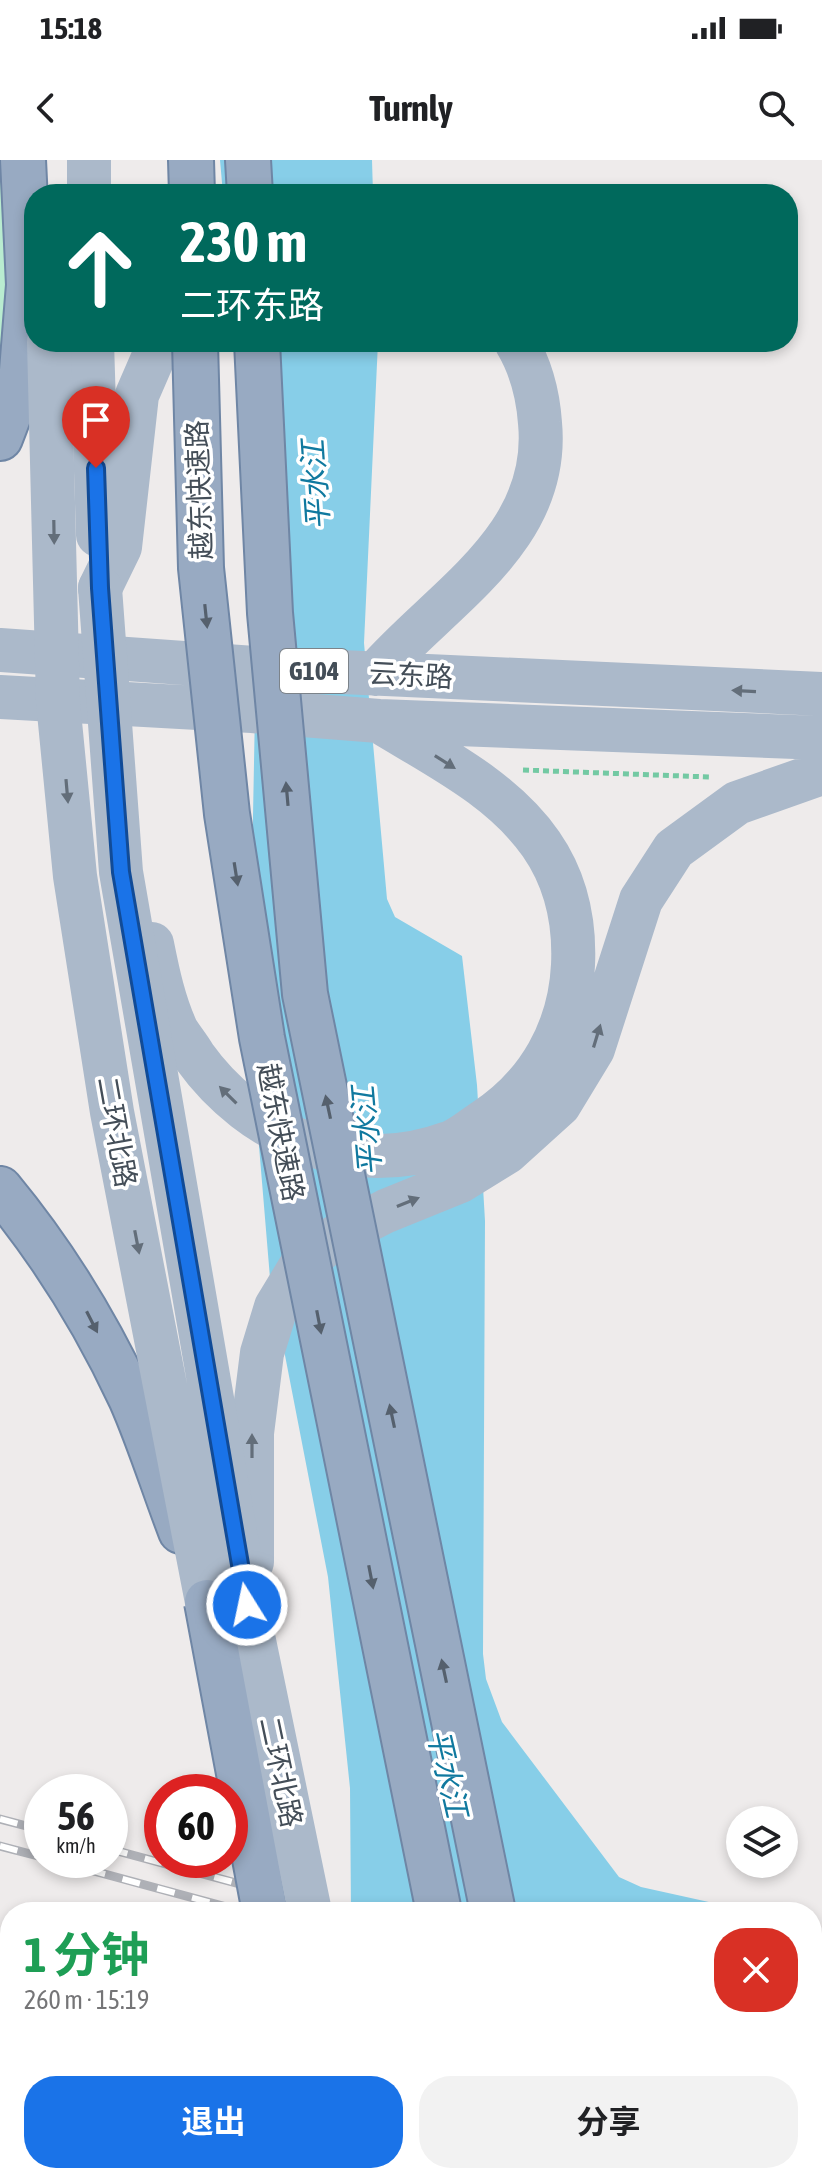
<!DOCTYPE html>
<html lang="zh">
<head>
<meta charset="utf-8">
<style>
	:root { --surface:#fff; --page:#f2f2f2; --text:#202124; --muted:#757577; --accent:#1a73e8 }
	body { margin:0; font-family:"Asap Condensed","Noto Sans SC",sans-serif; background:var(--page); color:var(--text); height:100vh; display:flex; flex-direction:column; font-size:30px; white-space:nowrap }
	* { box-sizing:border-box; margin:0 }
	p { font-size:26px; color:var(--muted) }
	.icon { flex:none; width:44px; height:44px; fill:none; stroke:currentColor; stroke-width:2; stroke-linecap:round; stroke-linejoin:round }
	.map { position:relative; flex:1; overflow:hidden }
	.panel { position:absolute; left:0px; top:1742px; width:822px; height:282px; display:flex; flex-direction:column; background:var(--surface); border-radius:32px 32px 0 0; box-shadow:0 4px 12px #0003 }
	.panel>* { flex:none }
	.top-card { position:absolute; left:24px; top:24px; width:774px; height:168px; border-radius:32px; box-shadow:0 4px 12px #0003; background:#00695c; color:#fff; overflow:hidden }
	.fabs { position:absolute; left:726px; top:1646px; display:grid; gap:16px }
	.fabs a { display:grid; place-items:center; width:72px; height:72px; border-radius:50%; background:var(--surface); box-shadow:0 4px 12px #0003; font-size:40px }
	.speed { position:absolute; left:24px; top:1614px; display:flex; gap:16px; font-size:40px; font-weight:700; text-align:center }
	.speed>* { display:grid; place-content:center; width:104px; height:104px; border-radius:50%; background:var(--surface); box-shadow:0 4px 12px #0003; line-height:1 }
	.speed small { font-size:20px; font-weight:400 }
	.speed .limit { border:12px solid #d22; background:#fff; color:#111 }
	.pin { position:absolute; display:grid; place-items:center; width:68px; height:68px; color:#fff; margin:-82px -34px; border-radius:50% 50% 50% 0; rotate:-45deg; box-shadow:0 0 8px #0007 }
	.pin .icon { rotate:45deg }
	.me { position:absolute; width:88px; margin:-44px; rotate:350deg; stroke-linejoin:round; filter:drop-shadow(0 0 6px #0008) }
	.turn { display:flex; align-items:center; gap:28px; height:168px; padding:0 24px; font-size:36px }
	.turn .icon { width:104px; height:104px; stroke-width:2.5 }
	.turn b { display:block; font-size:56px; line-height:68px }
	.round { display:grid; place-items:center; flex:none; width:84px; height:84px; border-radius:32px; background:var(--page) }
	.summary { display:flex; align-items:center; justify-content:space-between; height:136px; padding:0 24px }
	h1 { font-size:48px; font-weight:700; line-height:60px; color:#1e9e55 }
	.cta { display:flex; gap:16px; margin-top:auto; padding:16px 24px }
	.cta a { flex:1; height:92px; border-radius:32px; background:var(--accent); color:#fff; font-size:32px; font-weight:700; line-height:92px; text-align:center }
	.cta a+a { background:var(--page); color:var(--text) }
	.status { display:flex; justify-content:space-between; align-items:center; height:56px; padding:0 40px; background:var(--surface); direction:ltr }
	.status svg { height:22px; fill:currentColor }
	header { display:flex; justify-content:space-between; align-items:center; height:104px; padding:0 24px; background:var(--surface); font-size:36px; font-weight:700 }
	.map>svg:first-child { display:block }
	.green { fill:#b9ecd0 }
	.water { fill:#87cee8 }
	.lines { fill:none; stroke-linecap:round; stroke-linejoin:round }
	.trunk-casing { stroke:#6f86a5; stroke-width:48 }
	.path { stroke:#73c9a3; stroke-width:5; stroke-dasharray:6 4; stroke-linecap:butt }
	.primary { stroke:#abb9ca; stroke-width:44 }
	.trunk { stroke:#98aac2; stroke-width:44 }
	.rail-casing { stroke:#aeb0b6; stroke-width:9 }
	.rail { stroke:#fff; stroke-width:6; stroke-dasharray:18; stroke-linecap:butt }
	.trunk-bridge-casing { stroke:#6f86a5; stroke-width:48; stroke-linecap:butt }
	.primary-bridge { stroke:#abb9ca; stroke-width:44 }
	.trunk-bridge { stroke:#98aac2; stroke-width:44 }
	.oneway { fill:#636e7a }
	.oneway2 { fill:#55606d }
	.route-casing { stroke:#114b97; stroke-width:20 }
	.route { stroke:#1a73e8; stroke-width:14 }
	.labels { text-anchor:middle; stroke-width:7; stroke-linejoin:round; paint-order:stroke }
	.shield { fill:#fff; stroke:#7c838a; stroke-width:2 }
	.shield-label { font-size:26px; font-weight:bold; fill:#444e58 }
	.street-label { font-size:28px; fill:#444e58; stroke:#fff }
	.water-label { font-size:30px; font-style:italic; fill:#10799f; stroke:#fff }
</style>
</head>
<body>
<div class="status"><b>15:18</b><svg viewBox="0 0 49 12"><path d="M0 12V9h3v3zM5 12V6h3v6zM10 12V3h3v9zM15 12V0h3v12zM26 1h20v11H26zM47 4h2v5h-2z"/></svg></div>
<header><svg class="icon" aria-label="back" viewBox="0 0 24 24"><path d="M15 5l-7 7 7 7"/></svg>Turnly<svg class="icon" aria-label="search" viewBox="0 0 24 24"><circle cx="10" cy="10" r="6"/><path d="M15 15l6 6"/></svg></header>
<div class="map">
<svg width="822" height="2023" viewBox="0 0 822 2023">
	<rect width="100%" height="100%" fill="#eeebeb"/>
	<path class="green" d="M0 9 10 132 0 233Z
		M812 1939 822 1942V2023H462L460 2014H812Z"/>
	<path class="water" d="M220 0H372L373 34H223Z
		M235 182H378L364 483 387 739 395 757 462 796 477 925 485 1061 483 1494 486 1519 502 1562 619 1717 641 1727 754 1752H351L350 1628 328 1417 270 1118 249 866 257 445Z
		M329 2014H599L602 2023H327Z"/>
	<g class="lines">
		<defs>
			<path id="trunk" d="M191 0 192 34
				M248 0 250 34
				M0 278 21 223 29 125 23 0
				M0 1029C53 1093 96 1163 131 1238 150 1281 164 1327 181 1371
				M319 2014 321 2023
				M492 2014 494 2023
				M547 2014 549 2023"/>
		</defs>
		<use href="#trunk" class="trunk-casing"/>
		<path class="path" d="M523 610 709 617"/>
		<path class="primary" d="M89 0V34
			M92 182 98 375
			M100 428 120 387 137 235 160 182
			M0 490 254 508 822 534
			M375 514C441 438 551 379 540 263 538 234 531 207 516 182
			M0 537 252 551 379 561 822 578
			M152 784C158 814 164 843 177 871 182 879 189 887 194 896 252 977 352 1019 449 983 461 979 473 968 484 961 539 925 570 869 573 805 575 762 566 720 541 684 502 628 436 596 379 561
			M252 1402V1273L262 1193 276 1147 302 1104 337 1076 386 1051 460 1021 507 992 559 945 593 889 641 740 674 689 737 643 822 613
			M363 2014 365 2023"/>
		<use href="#trunk" class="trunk"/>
		<defs>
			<path id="rail" d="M0 1659 42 1670
				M0 1686 42 1697
				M110 1689 344 1752
				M53 1700 245 1752
				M812 1882 822 1885
				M812 1910 822 1912"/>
		</defs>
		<use href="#rail" class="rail-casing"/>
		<use href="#rail" class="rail"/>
		<defs>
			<path id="trunk-bridge" d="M195 182 201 408 227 654 262 878 439 1752
				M257 182 270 453 305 834 493 1752
				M207 1442 265 1752"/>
		</defs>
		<use href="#trunk-bridge" class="trunk-bridge-casing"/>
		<path class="primary-bridge" d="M49 182 58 542 75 716 112 952 207 1442
			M100 428 121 712 253 1476 310 1752"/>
		<use href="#trunk-bridge" class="trunk-bridge"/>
	</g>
	<defs><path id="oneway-solid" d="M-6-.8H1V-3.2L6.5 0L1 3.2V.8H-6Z" transform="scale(2)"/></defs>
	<g class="oneway">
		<use href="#oneway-solid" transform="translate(54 372) rotate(89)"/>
		<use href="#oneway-solid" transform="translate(744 531) rotate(-177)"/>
		<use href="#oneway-solid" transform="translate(445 602) rotate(32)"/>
		<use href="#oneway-solid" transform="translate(67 631) rotate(85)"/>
		<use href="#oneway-solid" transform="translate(597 876) rotate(-73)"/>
		<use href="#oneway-solid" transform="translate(228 935) rotate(-135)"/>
		<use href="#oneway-solid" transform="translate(408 1042) rotate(-22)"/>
		<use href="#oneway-solid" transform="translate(137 1082) rotate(79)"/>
		<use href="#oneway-solid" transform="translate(252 1286) rotate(-90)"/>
	</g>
	<g class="oneway2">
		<use href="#oneway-solid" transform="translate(206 456) rotate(84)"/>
		<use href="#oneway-solid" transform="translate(287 634) rotate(-95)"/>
		<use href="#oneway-solid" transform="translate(236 714) rotate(81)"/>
		<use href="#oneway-solid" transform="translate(328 947) rotate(-102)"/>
		<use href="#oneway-solid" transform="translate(92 1162) rotate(63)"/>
		<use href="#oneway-solid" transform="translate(319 1162) rotate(79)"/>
		<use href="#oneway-solid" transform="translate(392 1256) rotate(-102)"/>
		<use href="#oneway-solid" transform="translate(371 1417) rotate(79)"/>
		<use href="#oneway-solid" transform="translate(444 1511) rotate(-102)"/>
	</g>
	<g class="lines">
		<defs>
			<path id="route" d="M96 308 100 428 121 712 247 1445"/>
		</defs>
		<use href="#route" class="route-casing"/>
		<use href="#route" class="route"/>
	</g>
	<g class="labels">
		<rect class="shield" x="280" y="489" width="68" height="44" rx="6"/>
		<g class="shield-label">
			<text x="314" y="520">G104</text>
		</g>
		<g class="street-label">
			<text transform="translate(199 330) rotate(-92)" y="10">越东快速路</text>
			<text transform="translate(411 515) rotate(3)" y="10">云东路</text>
			<text transform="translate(117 972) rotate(80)" y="10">二环北路</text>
			<text transform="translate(281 972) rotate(79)" y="10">越东快速路</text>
			<text transform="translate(281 1612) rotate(78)" y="10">二环北路</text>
		</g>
		<g class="water-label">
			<text transform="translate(316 325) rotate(-94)" y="10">平水江</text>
			<text transform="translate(367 971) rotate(-95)" y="10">平水江</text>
			<text transform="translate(447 1613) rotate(77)" y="10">平水江</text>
		</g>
	</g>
</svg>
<div class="fabs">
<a><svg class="icon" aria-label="layers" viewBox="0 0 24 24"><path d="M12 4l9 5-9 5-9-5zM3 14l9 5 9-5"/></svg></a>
</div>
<div class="speed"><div>56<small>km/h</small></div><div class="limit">60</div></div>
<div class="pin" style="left:96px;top:308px;background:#d93025"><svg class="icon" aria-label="arrive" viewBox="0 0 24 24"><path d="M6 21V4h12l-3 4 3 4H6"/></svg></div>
<svg class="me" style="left:247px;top:1445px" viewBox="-20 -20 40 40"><circle r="17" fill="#1a73e8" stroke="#fff" stroke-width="3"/><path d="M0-11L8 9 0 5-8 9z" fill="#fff"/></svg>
<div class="top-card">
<div class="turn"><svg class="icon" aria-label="ahead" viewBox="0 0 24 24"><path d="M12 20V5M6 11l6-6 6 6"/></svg><div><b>230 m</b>二环东路</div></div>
</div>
<section class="panel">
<div class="summary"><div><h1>1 分钟</h1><p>260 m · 15:19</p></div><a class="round" style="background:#d93025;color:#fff"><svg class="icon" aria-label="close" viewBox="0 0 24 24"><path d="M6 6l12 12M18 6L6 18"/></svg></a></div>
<div class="cta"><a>退出</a><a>分享</a></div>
</section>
</div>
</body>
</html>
